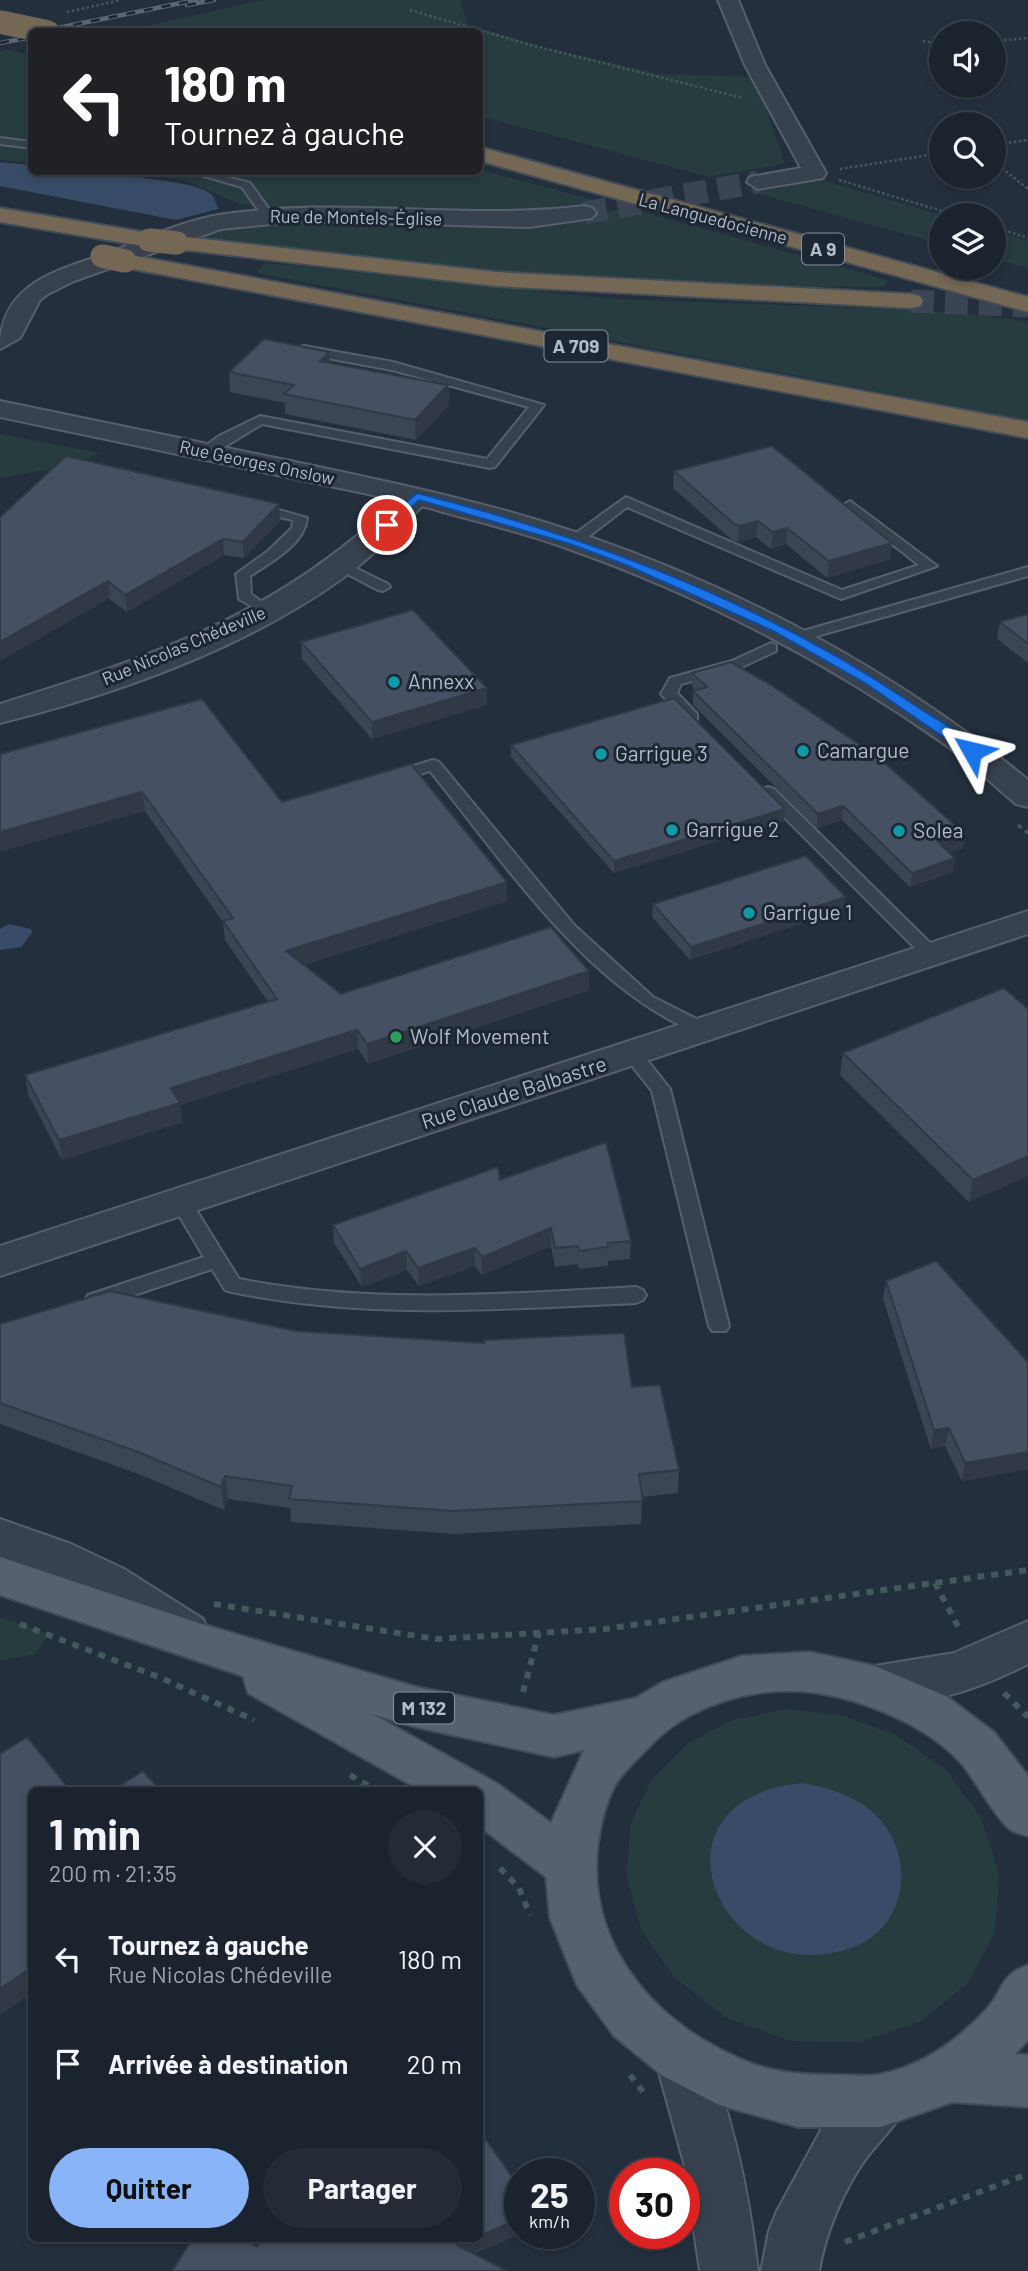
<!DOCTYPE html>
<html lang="fr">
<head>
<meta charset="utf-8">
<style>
	:root { --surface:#1b232e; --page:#242b36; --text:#f1f3f6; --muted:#a0a4aa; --line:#39404a; --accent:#8ab4f8 }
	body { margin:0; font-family:Barlow,sans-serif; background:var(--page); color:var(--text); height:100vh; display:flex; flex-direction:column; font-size:26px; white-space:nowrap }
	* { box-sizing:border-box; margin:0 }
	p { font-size:23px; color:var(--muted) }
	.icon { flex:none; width:38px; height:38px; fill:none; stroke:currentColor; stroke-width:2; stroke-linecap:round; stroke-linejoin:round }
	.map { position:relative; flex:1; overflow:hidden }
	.sheet { position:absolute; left:28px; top:1787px; width:455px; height:455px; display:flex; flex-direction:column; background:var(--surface); border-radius:10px; box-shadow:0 4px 10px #0003,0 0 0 2px var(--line) }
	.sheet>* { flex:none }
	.banner { position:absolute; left:28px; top:28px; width:455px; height:147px; border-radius:10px; box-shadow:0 4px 10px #0003,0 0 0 2px var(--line); background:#202124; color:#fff; overflow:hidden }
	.buttons { position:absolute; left:929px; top:21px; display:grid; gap:14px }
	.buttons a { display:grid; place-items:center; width:77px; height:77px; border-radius:50%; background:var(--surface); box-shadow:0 4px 10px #0003,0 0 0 2px var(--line); font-size:35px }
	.speed { position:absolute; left:504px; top:2158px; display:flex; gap:14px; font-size:35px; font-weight:700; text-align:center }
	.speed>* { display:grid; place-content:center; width:91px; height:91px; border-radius:50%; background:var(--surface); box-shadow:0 4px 10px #0003,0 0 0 2px var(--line); line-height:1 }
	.speed small { font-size:18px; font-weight:400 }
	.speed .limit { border:10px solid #d22; background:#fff; color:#111 }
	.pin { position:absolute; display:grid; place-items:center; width:60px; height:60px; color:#fff; margin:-30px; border:4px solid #fff; border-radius:50%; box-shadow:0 2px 7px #0007 }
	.me { position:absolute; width:77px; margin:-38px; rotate:307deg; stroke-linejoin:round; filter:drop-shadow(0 0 5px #0008) }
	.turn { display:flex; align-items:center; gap:24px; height:147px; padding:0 21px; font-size:32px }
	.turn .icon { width:91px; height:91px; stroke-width:2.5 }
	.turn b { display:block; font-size:49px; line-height:60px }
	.round { display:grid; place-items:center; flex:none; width:74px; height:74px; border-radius:37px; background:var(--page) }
	.summary { display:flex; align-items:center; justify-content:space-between; height:119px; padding:0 21px }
	h1 { font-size:42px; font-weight:700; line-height:52px }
	.action { display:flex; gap:14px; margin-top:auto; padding:14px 21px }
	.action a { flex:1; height:80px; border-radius:42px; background:var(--accent); color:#111; font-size:28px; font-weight:700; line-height:80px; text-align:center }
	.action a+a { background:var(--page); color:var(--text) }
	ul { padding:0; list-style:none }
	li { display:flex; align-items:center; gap:21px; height:105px; padding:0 21px }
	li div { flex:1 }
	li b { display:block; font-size:26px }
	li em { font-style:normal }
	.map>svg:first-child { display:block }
	.green { fill:#263c3f }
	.water { fill:#394c67 }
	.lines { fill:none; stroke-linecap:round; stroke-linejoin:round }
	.minor-tunnel { stroke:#3a4453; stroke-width:23; stroke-dasharray:23 11; stroke-linecap:butt }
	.motorway-tunnel { stroke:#3a4453; stroke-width:23; stroke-dasharray:23 11; stroke-linecap:butt }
	.service-casing { stroke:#565f6c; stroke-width:4 }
	.minor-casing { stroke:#565f6c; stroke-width:4 }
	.primary-casing { stroke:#414a57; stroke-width:4 }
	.motorway-casing { stroke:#434c59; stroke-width:4 }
	.path-far2 { stroke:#44595c; stroke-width:2.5; stroke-dasharray:2.5 2.5; stroke-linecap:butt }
	.path-far1 { stroke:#44595c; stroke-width:3.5; stroke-dasharray:4.5 4.5; stroke-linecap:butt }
	.path { stroke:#44595c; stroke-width:6; stroke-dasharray:7 7; stroke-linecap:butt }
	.service { fill:#38414e; fill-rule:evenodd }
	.minor { fill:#38414e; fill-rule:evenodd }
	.primary { fill:#56606e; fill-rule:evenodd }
	.motorway { fill:#746855; fill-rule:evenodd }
	.rail-casing { stroke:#5a6575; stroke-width:4.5 }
	.rail { stroke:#1d2633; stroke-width:2.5; stroke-dasharray:9; stroke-linecap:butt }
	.motorway-bridge-casing { stroke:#434c59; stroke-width:24; stroke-linecap:butt }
	.motorway-bridge { stroke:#746855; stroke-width:23 }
	.wall { fill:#3b4654 }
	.shaded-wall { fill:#303945 }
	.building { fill:#455162; stroke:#303945; stroke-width:2 }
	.route { fill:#1a73e8; stroke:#114b97; stroke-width:2 }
	.culture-dot { fill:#0f9aa8; stroke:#1d2633; stroke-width:2.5 }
	.leisure-dot { fill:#2e9e5b; stroke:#1d2633; stroke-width:2.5 }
	.labels { text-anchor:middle; stroke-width:6; stroke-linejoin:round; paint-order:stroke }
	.far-street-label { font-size:18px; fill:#b4bcc9; stroke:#1d2633 }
	.shield { fill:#1d2633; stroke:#878f9c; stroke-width:2 }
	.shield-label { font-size:19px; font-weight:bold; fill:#b4bcc9 }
	.poi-label { font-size:21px; fill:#b4bcc9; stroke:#1d2633; text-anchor:start }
	.street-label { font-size:21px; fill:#b4bcc9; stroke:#1d2633 }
</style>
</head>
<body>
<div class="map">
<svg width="1028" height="2271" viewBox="0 0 1028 2271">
	<rect width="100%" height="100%" fill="#242f3e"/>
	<path class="green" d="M263 0H460L467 24 538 46 658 74 755 77 785 164 709 177 480 116V32L126 31Z
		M7 49 31 56V163L0 160V51Z
		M480 170 599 201 524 214 295 208 240 204 184 180 108 172Z
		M812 177 941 215V244L746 190Z
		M629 208 888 280 884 287C774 287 665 285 555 277 433 269 312 252 191 237 280 198 416 231 513 226 552 224 591 214 629 208Z
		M994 231 1028 241V268L994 259Z
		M265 263 616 299 921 310 1013 319 1028 323V420L257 273Z
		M0 434 99 453 74 465 0 478Z
		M0 1617 49 1634 34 1655 0 1660Z
		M786 1709 841 1715 894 1734 945 1769 981 1818 999 1874 995 1932 968 1983 921 2021 859 2042 792 2041 727 2018 674 1977 641 1930 627 1877 630 1826 651 1780 687 1744 733 1720Z"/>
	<path class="water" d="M0 162 31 165 32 172C63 172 190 176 211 194 215 198 216 204 218 209L176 220 0 186Z
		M9 924 31 929 32 933 21 947 0 950V929Z
		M802 1783C824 1787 843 1792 862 1804 904 1831 915 1890 882 1928 867 1944 847 1951 826 1954 710 1970 648 1798 802 1783Z"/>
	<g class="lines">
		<path class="minor-tunnel" d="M584 213 758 182"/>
		<path class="motorway-tunnel" d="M911 301 1028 306"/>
		<defs>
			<path id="service" d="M0 138 32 142V148L0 144Z
				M190 172H207L250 183 273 215 263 217 242 187Z
				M304 346 393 362 544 405 495 467 490 468 262 424 211 455H201V449L219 436 260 416 487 459 529 407 392 370 300 353V347Z
				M626 497 842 590 919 565 845 508 843 505 850 501 937 566 841 599 627 507 579 544H569V538Z
				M254 503 307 518C305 544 271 562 250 576L251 594 274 611 267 615 239 599 236 574 268 551 292 528 293 520 249 510 247 507Z
				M341 561 388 584 390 587 383 591 378 590 336 568 334 565Z
				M1028 567V576L799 641H789L786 638 789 635Z
				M771 643 776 645V651L742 667 681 684 677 693 697 714V720H685L661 694 670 678 732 661Z
				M433 760 439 762 574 925 653 997 710 1026 713 1030 710 1034C698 1038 687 1029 676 1023 575 971 501 858 430 771L393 782 385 777 387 774Z
				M768 787 774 789 937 950 940 954 937 958H925L762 795V789Z
				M632 1048 639 1050 670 1089 729 1326 726 1331H712L709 1326 652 1091 623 1054Z
				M181 1195 188 1197 239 1279C370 1305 503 1294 636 1287L643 1290 646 1295 643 1300 636 1303C499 1309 367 1320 232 1292L225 1290 212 1269 95 1308 88 1305 85 1300 88 1295 204 1257 171 1202Z"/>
			<path id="minor" d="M718 0H738L765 65 826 173 823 178 758 189 747 182 750 177 801 168 745 65Z
				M584 206 592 208 596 213 592 218 529 227 300 221 221 229 74 281 48 294 40 300 20 338 0 349C0 287 49 273 99 256 136 243 181 221 219 215 340 196 463 221 584 206Z
				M0 401C98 421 197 442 295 462 393 483 492 503 587 536 746 591 898 673 1028 780V807L1016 804C992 784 969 761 943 743 828 662 698 594 566 548 519 531 470 520 422 506 397 531 372 557 343 578 245 648 117 694 0 723V704C156 655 276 616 397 500L0 417Z
				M1028 911V934L0 1276V1246Z
				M0 1519 71 1544 124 1569 203 1619 209 1633 203 1647 186 1652 169 1647 92 1595 0 1556Z
				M1028 1621V1664C985 1686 905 1717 858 1700L851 1686 858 1672 875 1666 954 1653Z
				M682 2032 701 2040C733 2113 749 2192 758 2271H700L684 2163 655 2058 663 2040Z
				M881 2075 900 2082 908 2101C898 2124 882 2138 867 2157 844 2188 825 2234 819 2271H761L769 2231 777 2211 826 2121 862 2082Z"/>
			<path id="primary" d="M0 1557 205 1625 416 1687 554 1715 636 1698 663 1682 742 1656 809 1652 875 1666 946 1696 994 1732 1028 1776V1836C1023 1834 1016 1833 1011 1830 997 1820 975 1780 962 1764 928 1725 861 1698 810 1692 754 1686 687 1705 649 1747 638 1759 622 1772 614 1787 605 1805 601 1823 598 1843 585 1944 654 2023 743 2060 774 2074 808 2075 841 2075 854 2075 870 2077 882 2074 924 2065 957 2041 986 2010 1005 1990 997 1977 1028 1965V2040L1015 2054 1028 2055V2107L952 2102 881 2127H798L719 2105 663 2076 614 2036 577 1985 570 1968 550 1918 546 1877 480 1827V1790H420L248 1693 243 1676 0 1595ZM372 1714 416 1727 554 1757 584 1750 551 1823 498 1784Z"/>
			<path id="motorway" d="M480 147 1028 297V312L480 161Z
				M0 208 149 233 157 235 161 240 157 245 149 247 0 222Z
				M177 236 496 272 911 294 920 296 923 301 920 306 911 308 496 286 169 248 165 243 169 238Z
				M125 254 1028 422V438L117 266 113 261 117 256Z"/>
		</defs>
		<use href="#service" class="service-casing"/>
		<use href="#minor" class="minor-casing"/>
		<use href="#primary" class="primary-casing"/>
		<use href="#motorway" class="motorway-casing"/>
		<path class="path-far2" d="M410 10 531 45 743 98
			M67 12 121 0
			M923 41 942 44
			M994 41 1028 38
			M994 145 1028 140
			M994 162 1028 189
			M840 169 942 153
			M839 180 955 215
			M994 227 1028 238"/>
		<path class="path-far1" d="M1018 825 1028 833"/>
		<path class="path" d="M935 1583 961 1632
			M214 1604 436 1639 604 1629 1028 1570
			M20 1624 161 1678 254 1720
			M523 1692 539 1632
			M1004 1693 1028 1717
			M350 1775 376 1790
			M500 1868 519 1888 530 1915
			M630 2075 644 2093
			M845 2242 1028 2174"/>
		<use href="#service" class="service"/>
		<use href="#minor" class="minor"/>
		<use href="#primary" class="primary"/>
		<use href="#motorway" class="motorway"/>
		<defs>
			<path id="rail" d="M187 5 214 0
				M38 32 196 0
				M0 43 32 37"/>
		</defs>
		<use href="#rail" class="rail-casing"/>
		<use href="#rail" class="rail"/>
		<defs>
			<path id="motorway-bridge" d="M0 22 48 32
				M149 240 177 243
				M102 256 125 261"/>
		</defs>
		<use href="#motorway-bridge" class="motorway-bridge-casing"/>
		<use href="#motorway-bridge" class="motorway-bridge"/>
	</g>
	<path class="wall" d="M329 352 330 363 448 385 449 405 416 440 285 414V403L230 392 229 372Z
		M674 471 892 543 890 559 827 578 786 544 771 549 756 537 738 542 732 540 673 488Z
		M0 517 280 521 244 558 224 555 127 612Z
		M1028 614V663L997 639 1000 622Z
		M301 642 487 688V705L372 739 302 659Z
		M692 673 965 834 963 848 949 852 953 872 910 887 842 820 817 828 693 705V691H696L692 686Z
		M511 745 785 809 784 821 614 873 511 757Z
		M0 754 282 802 507 901 304 965 341 994 589 990 368 1064 358 1049 180 1105 182 1122 62 1160 28 1094 25 1075 268 1002 225 940 223 922 145 811Z
		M846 897 845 909 690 960 652 917 653 904Z
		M1028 1009 969 1202 840 1075 843 1053Z
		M500 1180 631 1241 630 1259 608 1261V1266L579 1269 577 1264 555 1267 551 1246 482 1275 475 1266 419 1286 407 1270 362 1287 334 1243 333 1225Z
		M886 1281 1028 1362V1469L962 1481 945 1446 931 1449 883 1299Z
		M0 1324 296 1331 632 1387 679 1470 678 1493 642 1497 641 1524 454 1534 291 1522 290 1508 228 1499 224 1510 141 1475 0 1424Z"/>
	<path class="shaded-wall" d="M329 352 330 372 320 361Z
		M448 385 449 405 416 440 415 420Z
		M279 504 280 521 244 558 243 542Z
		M758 521 756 537 738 542 739 526Z
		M787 528 786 544 771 549 773 532Z
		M223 539 224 555 127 612 125 595Z
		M892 543 890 559 827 578 829 561Z
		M108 581 110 598 0 661V642Z
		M487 688V705L372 739V722Z
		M142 792 145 811 0 852V832Z
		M843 806 842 820 817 828 818 814Z
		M785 809 784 821 614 873V861Z
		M965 834 963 848 936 856 938 842Z
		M955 858 953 872 910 887 912 873Z
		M507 882V901L288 970 286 951Z
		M846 897 845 909 690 960 691 947Z
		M589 971V990L368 1064 367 1044Z
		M357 1030 358 1049 180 1105 182 1122 62 1160 59 1140 171 1088Z
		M1028 1156V1176L969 1202 973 1180Z
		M551 1228V1246L482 1275V1257Z
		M475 1248V1266L419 1286 418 1268Z
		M406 1251 407 1270 362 1287 360 1269Z
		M949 1428 945 1446 931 1449 934 1430Z
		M1028 1452V1469L962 1481 965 1463Z
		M225 1476 228 1499 224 1510 221 1487Z
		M32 1967V1993L0 2015V1989Z
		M520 2218V2233H522L457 2261V2245L473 2238H480V2236Z"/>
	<path class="building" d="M264 339 329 352 320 361 448 385 415 420 284 394 294 385 229 372Z
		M772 446 892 543 829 561 787 528 773 532 758 521 739 526 734 524 674 471Z
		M66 456 279 504 243 542 223 539 125 595 108 581 0 642V517Z
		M413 610 487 688 372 722 301 642Z
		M1028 614V644L1000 622Z
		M731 662 771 685 878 757 965 834 938 842 955 858 912 873 843 806 818 814 693 691 707 687 692 673Z
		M674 698 785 809 614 861 511 745Z
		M202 699 282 802 411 764 507 882 286 951 341 994 551 927 589 971 367 1044 357 1030 171 1088 180 1103 59 1140 25 1075 277 999 223 921 233 918 142 792 0 832V754Z
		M806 856 846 897 691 947 653 904Z
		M1004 988 1028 1009V1156L973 1180 843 1053Z
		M606 1142 631 1241 608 1243V1247L579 1251 578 1246 555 1248 551 1228 482 1257 475 1248 418 1268 406 1251 360 1269 333 1225 498 1167 500 1180Z
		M936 1261 1028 1362V1452L965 1463 949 1428 934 1430 886 1281Z
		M110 1291 296 1331 484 1343V1340L624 1333 632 1387 660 1385 679 1470 639 1474 643 1501 453 1511 289 1499 292 1486 225 1476 221 1487 138 1452 0 1403V1324Z
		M27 1737 70 1790H32V1967L0 1989V1754Z
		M143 1771 160 1790H113Z
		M480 2131 520 2188V2218L480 2236Z
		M193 2238H239L257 2246 262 2238H473L457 2245 507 2271H172Z"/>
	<path class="route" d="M417 493C590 537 761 601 910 702 932 717 961 731 979 751L968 754 865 683 773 631 626 565 570 544 419 500 391 527H383V522Z"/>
	<g class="culture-dot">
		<circle cx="394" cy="682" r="7"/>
		<circle cx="803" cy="751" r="7"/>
		<circle cx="601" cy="754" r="7"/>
		<circle cx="672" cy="830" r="7"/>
		<circle cx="899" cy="831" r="7"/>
		<circle cx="749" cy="913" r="7"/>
	</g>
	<circle class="leisure-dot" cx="396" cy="1037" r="7"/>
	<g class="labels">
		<g class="far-street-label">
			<text transform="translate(356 218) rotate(1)" y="6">Rue de Montels-Église</text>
			<text transform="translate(713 219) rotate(15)" y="6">La Languedocienne</text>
			<text transform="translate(257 463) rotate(12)" y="6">Rue Georges Onslow</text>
			<text transform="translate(184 646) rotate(-23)" y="6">Rue Nicolas Chédeville</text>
		</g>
		<g class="shield">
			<rect x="802" y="233.5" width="42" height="31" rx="5"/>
			<rect x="544.5" y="330.5" width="63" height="31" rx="5"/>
			<rect x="394" y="1692.5" width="60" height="31" rx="5"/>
		</g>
		<g class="shield-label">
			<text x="823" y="256">A 9</text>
			<text x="576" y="353">A 709</text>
			<text x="424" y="1715">M 132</text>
		</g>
		<g class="poi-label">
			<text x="408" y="689">Annexx</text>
			<text x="817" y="758">Camargue</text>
			<text x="615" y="761">Garrigue 3</text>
			<text x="686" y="837">Garrigue 2</text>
			<text x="913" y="838">Solea</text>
			<text x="763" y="920">Garrigue 1</text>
			<text x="410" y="1044">Wolf Movement</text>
		</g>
		<g class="street-label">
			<text transform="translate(514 1093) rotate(-18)" y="7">Rue Claude Balbastre</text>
		</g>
	</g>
</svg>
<div class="buttons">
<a><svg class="icon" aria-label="sound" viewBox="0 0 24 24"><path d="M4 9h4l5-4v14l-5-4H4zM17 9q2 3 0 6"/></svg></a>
<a><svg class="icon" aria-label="search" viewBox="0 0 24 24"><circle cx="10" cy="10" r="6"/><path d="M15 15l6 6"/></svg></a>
<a><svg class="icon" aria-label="layers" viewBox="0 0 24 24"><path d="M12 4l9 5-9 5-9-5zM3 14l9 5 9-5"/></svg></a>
</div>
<div class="speed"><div>25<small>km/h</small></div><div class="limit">30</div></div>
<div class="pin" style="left:387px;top:525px;background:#d93025"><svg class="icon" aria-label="arrive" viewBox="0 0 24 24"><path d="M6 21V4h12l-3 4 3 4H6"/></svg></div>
<svg class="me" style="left:972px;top:751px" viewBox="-20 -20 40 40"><path d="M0-17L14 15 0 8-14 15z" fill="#1a73e8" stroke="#fff" stroke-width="4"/></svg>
<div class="banner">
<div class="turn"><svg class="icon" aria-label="left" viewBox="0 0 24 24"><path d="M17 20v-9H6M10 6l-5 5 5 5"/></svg><div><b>180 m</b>Tournez à gauche</div></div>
</div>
<section class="sheet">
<div class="summary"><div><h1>1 min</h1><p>200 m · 21:35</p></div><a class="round"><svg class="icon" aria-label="close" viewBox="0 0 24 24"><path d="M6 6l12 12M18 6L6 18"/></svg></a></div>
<ul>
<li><svg class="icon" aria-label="left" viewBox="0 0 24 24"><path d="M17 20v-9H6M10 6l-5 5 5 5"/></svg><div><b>Tournez à gauche</b><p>Rue Nicolas Chédeville</p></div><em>180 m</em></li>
<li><svg class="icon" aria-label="arrive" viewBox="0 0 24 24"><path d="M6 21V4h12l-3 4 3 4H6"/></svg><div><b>Arrivée à destination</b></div><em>20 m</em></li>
</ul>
<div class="action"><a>Quitter</a><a>Partager</a></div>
</section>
</div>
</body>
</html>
